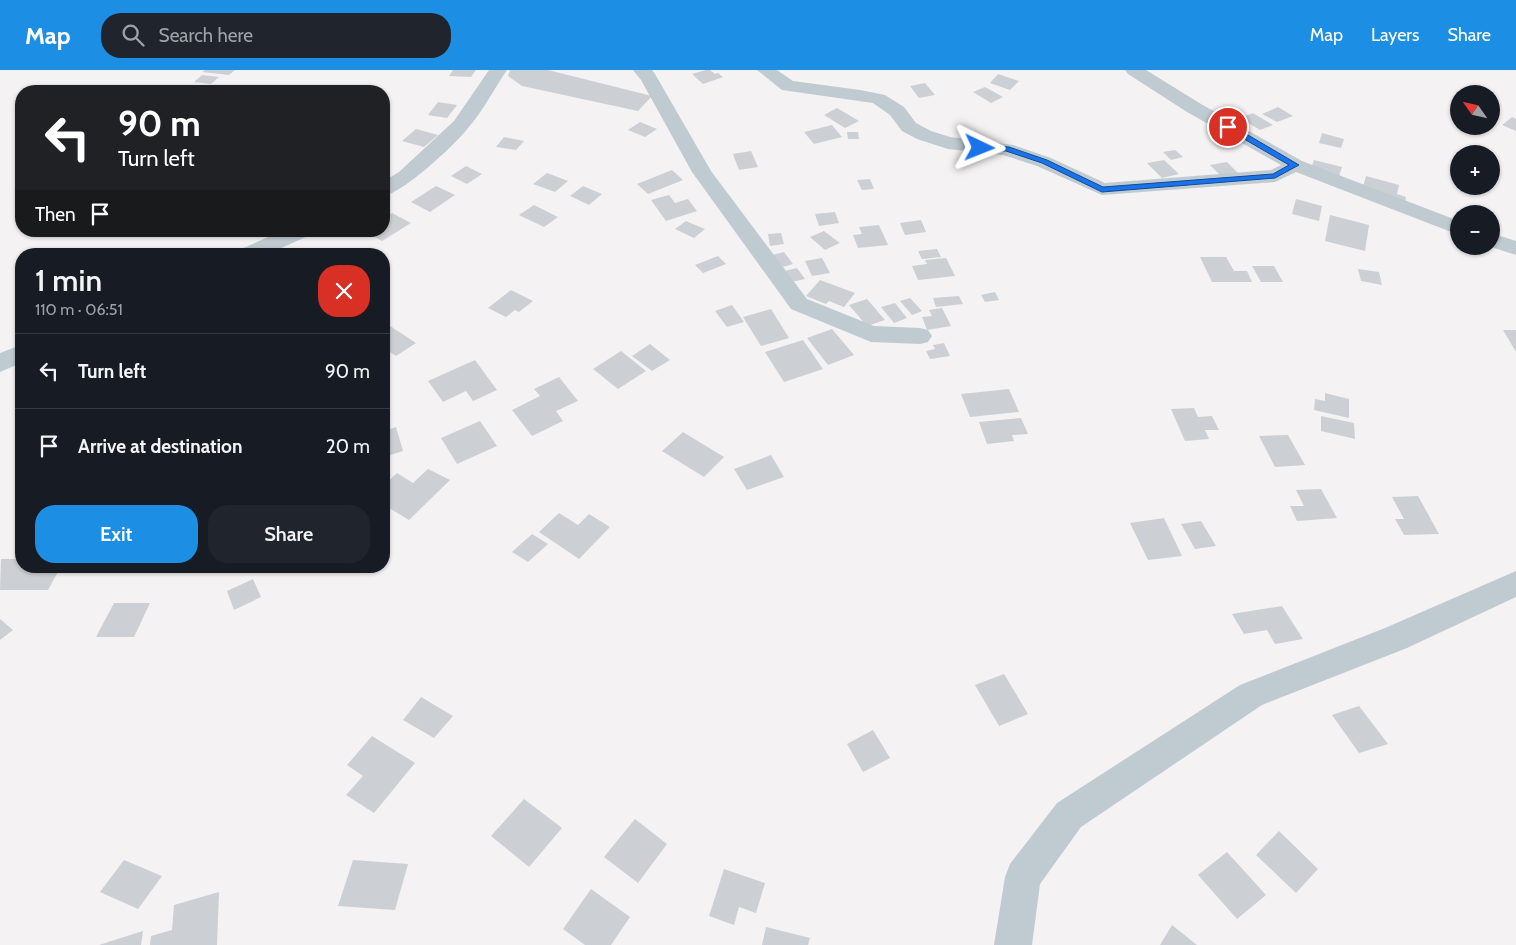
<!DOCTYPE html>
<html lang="en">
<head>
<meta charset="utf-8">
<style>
	:root { --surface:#171b24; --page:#20242c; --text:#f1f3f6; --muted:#9ea1a6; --line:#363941; --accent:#1c8fe4 }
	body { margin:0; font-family:Cabin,sans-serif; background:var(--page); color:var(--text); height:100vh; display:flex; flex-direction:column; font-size:19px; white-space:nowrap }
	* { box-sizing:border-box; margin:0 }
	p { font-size:16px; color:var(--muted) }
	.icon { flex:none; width:28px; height:28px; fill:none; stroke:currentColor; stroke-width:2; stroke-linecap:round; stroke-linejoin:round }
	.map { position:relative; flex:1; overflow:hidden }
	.drawer { position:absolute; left:15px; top:178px; width:375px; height:325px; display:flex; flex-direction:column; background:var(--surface); border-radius:20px; box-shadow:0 1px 4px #0004 }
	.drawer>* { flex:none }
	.banner { position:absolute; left:15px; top:15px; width:375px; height:152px; border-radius:20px; box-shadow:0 1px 4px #0004; background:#202124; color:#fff; overflow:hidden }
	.needle { width:32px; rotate:304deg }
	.controls { position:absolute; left:1450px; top:15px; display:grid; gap:10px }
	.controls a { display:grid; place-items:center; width:50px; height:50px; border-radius:50%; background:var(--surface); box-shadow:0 1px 4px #0004; font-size:25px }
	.pin { position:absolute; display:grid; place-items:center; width:42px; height:42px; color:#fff; margin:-21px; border:2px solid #fff; border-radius:50%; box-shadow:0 1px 5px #0007 }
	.me { position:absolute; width:55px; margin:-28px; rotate:92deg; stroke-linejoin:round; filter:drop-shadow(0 0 4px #0008) }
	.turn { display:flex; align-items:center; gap:18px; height:105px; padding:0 20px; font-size:22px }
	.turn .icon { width:65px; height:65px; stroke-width:2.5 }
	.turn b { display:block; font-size:35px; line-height:42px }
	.then { display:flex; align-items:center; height:48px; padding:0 20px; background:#0003; gap:10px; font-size:19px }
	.round { display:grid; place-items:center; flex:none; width:52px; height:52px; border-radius:20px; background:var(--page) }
	.headline { display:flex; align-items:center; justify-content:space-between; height:85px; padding:0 20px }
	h1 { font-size:30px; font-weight:600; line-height:38px }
	.button { display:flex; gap:10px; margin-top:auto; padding:10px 20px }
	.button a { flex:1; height:58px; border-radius:20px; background:var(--accent); color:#fff; font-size:20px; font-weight:600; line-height:58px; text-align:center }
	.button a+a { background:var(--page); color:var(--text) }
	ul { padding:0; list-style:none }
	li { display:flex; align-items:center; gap:15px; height:75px; padding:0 20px; border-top:1px solid var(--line) }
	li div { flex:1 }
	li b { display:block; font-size:19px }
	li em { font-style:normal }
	header { display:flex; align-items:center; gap:30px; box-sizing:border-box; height:70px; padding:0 25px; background:var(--accent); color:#fff }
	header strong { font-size:24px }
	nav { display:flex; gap:28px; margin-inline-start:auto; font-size:18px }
	.search { width:350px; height:45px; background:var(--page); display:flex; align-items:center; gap:12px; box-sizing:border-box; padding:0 18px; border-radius:20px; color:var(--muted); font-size:19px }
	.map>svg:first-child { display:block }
	.building { fill:#ccd0d4 }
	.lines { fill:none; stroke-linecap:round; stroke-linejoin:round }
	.street { fill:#c0cbd1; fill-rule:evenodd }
	.route { fill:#1a73e8; stroke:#114b97 }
</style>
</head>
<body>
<header>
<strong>Map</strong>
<div class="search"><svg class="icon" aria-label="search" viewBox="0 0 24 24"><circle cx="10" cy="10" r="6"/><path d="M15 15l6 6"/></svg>Search here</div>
<nav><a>Map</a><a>Layers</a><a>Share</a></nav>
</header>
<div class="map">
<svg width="1516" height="875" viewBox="0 0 1516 875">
	<rect width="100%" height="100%" fill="#f4f2f2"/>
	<path class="building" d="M205 0H235L229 5 202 2Z
		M453 0H476L471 7 449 6Z
		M510 0H548L652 26 638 41 522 16 508 6Z
		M706 0H710L715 4 718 3 723 7 703 14 692 4Z
		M998 4 1019 11 1010 20 990 13Z
		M202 5 219 7 211 14 194 12Z
		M925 13 935 25 919 28 910 16Z
		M985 17 1003 27 991 33 973 22Z
		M438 32 457 35 447 48 428 45Z
		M1278 37 1293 46 1277 52 1262 44Z
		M837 38 859 51 845 58 824 45Z
		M1253 43 1273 55 1260 60 1240 48Z
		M1512 47 1516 49V61L1502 55Z
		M640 52 657 59 645 67 628 60Z
		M832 55 842 67 814 74 804 62Z
		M416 59 438 65 424 77 402 71Z
		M847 62H858L859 69H848Z
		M1322 63 1344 69 1341 78 1319 73Z
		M504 67 524 71 516 80 496 77Z
		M1175 80 1183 87 1171 90 1163 82Z
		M751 81 758 97 739 100 733 84Z
		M1164 90 1179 104 1162 108 1147 93Z
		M1314 90 1342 97 1338 109 1312 96Z
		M1227 92 1238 103 1221 106 1210 95Z
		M466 96 482 104 467 114 451 106Z
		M672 100 683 110 648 124 637 114Z
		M547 103 568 111 555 122 533 114Z
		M1366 106 1399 115 1397 124 1406 127 1405 134 1387 129 1388 124 1363 117Z
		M870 109 874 119 862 120 857 110Z
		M436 116 455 125 430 142 411 132Z
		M583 116 602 124 589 135 570 126Z
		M669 125 675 133 688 129 697 141 666 151 651 130Z
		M1296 129 1322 136 1319 151 1292 144Z
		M534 135 558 147 544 157 519 145Z
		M835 142 839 153 819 156 815 144Z
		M392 143 411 153 382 171 364 161H384V148Z
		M1330 145 1369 155 1365 181 1325 171Z
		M921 150 926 162 905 165 900 153Z
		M686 151 705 159 694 168 675 159Z
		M879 155 888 175 858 178 853 165 862 164 859 157Z
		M824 161 840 173 825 180 810 167Z
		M781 163 784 174 770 176 768 164Z
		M306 179 324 183V184H301Z
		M937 179 941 187 922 189 918 181Z
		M784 182 793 194 776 199 767 186Z
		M718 186 726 194 703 203 695 195Z
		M1200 187H1226L1234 201H1247L1252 212H1212Z
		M822 188 830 203 812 206 805 191Z
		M946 188 955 206 918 210 912 196 927 194 925 190Z
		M1252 196H1274L1283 212H1261Z
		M797 198 805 209 787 213 780 202Z
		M1358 199 1379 202 1382 215 1361 211Z
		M820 210 855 223 844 237 829 231 826 234 806 226Z
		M511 220 533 231 519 242 515 240 506 247 488 238Z
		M995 222 999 230 985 232 981 225Z
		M959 226 963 234 936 237 933 228Z
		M910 228 922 241 912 245 900 231Z
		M867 229 885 250 867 256 849 235Z
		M895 233 907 248 894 253 881 237Z
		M732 235 744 252 727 257 715 241Z
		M942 238 951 256 927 260 922 247 932 246 929 240Z
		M771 239 789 268 761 276 743 247Z
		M384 252 416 273 396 286 384 278Z
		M832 259 854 285 828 295 807 268Z
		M1503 260H1516V282Z
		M803 270 823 299 784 312 765 282Z
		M944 273 950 286 930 289 926 281 935 279 933 275Z
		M650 274 670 290 652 301 632 286Z
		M621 281 646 301 618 319 593 299Z
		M475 290 497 320 473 331 466 321 443 332 428 311Z
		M559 307 578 331 556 341 563 351 532 366 512 340 540 326 534 319Z
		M1009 319 1019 342 970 347 961 324Z
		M1325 323 1349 329V348L1314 340 1315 329 1325 331Z
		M1194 338 1198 347 1212 346 1219 360H1205L1209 369 1185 371 1171 339Z
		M1321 346 1354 353 1355 369 1321 361Z
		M1021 348 1028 364 1012 365 1014 371 987 374 979 352Z
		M480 351 497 376 457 394 441 368Z
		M396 357 403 381 384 387V361Z
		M683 362 724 387 704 407 662 381Z
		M1288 365 1305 395 1275 397 1259 366Z
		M771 385 784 407 747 420 734 399Z
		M428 399 450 410 409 450 384 435V415L397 403 413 413Z
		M1321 419 1337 448 1297 451 1290 436H1304L1296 420Z
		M1418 426 1439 464 1404 465 1395 449H1404L1392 427Z
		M559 443 578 455 589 444 610 457 579 489 539 462Z
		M1164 448 1182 486 1148 490 1130 453Z
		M1201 451 1216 476 1195 479 1181 454Z
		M532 464 548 474 528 492 512 482Z
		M1 489H21V496H61L48 520H0Z
		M253 509 261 527 234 540 227 521Z
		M114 533H150L134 567H96Z
		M1282 536 1303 569 1275 574 1267 560 1244 564 1232 544Z
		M0 549 13 560 0 570Z
		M1004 604 1028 644 999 656 975 615Z
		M421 627 453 646 434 668 403 650Z
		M1359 636 1388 674 1359 683 1332 645Z
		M873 660 890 688 863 702 847 674Z
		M372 666 415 693 374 743 346 725 363 706 347 695Z
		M524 729 562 758 529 797 491 766Z
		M635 749 667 774 638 813 604 787Z
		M1279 761 1318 799 1296 823 1256 785Z
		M1227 782 1266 825 1237 849 1198 805Z
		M124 790 162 806 138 839 100 822Z
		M353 790 408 794 395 840 338 836Z
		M724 799 765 813 756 843 739 837 734 855 709 846Z
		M591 819 630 847 611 875H585L563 859Z
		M219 822 217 875H150L151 866 172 860 174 835Z
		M1172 855 1197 875H1160Z
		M766 857 810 868 808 875H762Z
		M143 861 141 875H99Z"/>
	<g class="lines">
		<path class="street" d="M489 0H507C494 19 483 41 468 58 454 76 404 122 384 126V111L399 102 454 51Z
			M633 0H652L655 4 711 101 807 229 874 256 920 258 928 260 932 266 928 272 920 274 871 272 791 239 692 102 641 10Z
			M757 0H777L793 11 860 20 885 25 904 37 916 53 931 61 950 67 1013 75 1051 88 1105 113 1271 100 1281 95 1187 42 1128 4 1125 0H1146L1201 34 1302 91 1459 151V165L1296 102 1275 112 1102 125 1037 96 1003 85 948 79 917 69 902 61 890 45 873 33 782 20Z
			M282 161H311L308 166 268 184H238L241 179Z
			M1491 163 1516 171V185L1488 176H1491Z
			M21 275V293L0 302V283Z
			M1516 501V527L1407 578 1262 635 1081 757 1040 814 1032 875H994L1005 807 1010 794 1057 733 1240 615 1385 558Z"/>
	</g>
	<path class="route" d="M1225 55H1231L1299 95 1275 108 1102 122 1042 93 1006 81 980 80 977 78 980 75 1009 77 1047 90 1103 117 1273 104 1289 95 1225 58Z"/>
</svg>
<div class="controls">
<a><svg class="needle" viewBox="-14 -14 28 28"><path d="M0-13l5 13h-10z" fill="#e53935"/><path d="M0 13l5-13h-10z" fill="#9ea1a6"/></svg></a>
<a>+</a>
<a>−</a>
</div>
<div class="pin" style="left:1228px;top:57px;background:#d93025"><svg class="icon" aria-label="arrive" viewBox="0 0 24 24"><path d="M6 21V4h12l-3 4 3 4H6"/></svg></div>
<svg class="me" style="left:980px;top:78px" viewBox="-20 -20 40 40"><path d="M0-17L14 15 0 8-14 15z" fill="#1a73e8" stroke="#fff" stroke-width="4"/></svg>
<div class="banner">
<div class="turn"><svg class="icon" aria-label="left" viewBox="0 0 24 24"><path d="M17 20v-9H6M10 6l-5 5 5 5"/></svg><div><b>90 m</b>Turn left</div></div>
<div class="then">Then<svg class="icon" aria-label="arrive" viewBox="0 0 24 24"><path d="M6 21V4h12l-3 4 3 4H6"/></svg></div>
</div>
<section class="drawer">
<div class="headline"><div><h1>1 min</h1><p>110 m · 06:51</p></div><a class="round" style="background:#d93025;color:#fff"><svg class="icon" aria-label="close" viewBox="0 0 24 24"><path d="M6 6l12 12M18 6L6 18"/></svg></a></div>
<ul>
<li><svg class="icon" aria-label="left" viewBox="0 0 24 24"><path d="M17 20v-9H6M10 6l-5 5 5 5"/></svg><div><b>Turn left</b></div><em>90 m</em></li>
<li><svg class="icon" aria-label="arrive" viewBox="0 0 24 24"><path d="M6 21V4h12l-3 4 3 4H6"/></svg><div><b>Arrive at destination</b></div><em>20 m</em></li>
</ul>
<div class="button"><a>Exit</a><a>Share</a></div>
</section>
</div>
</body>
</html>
